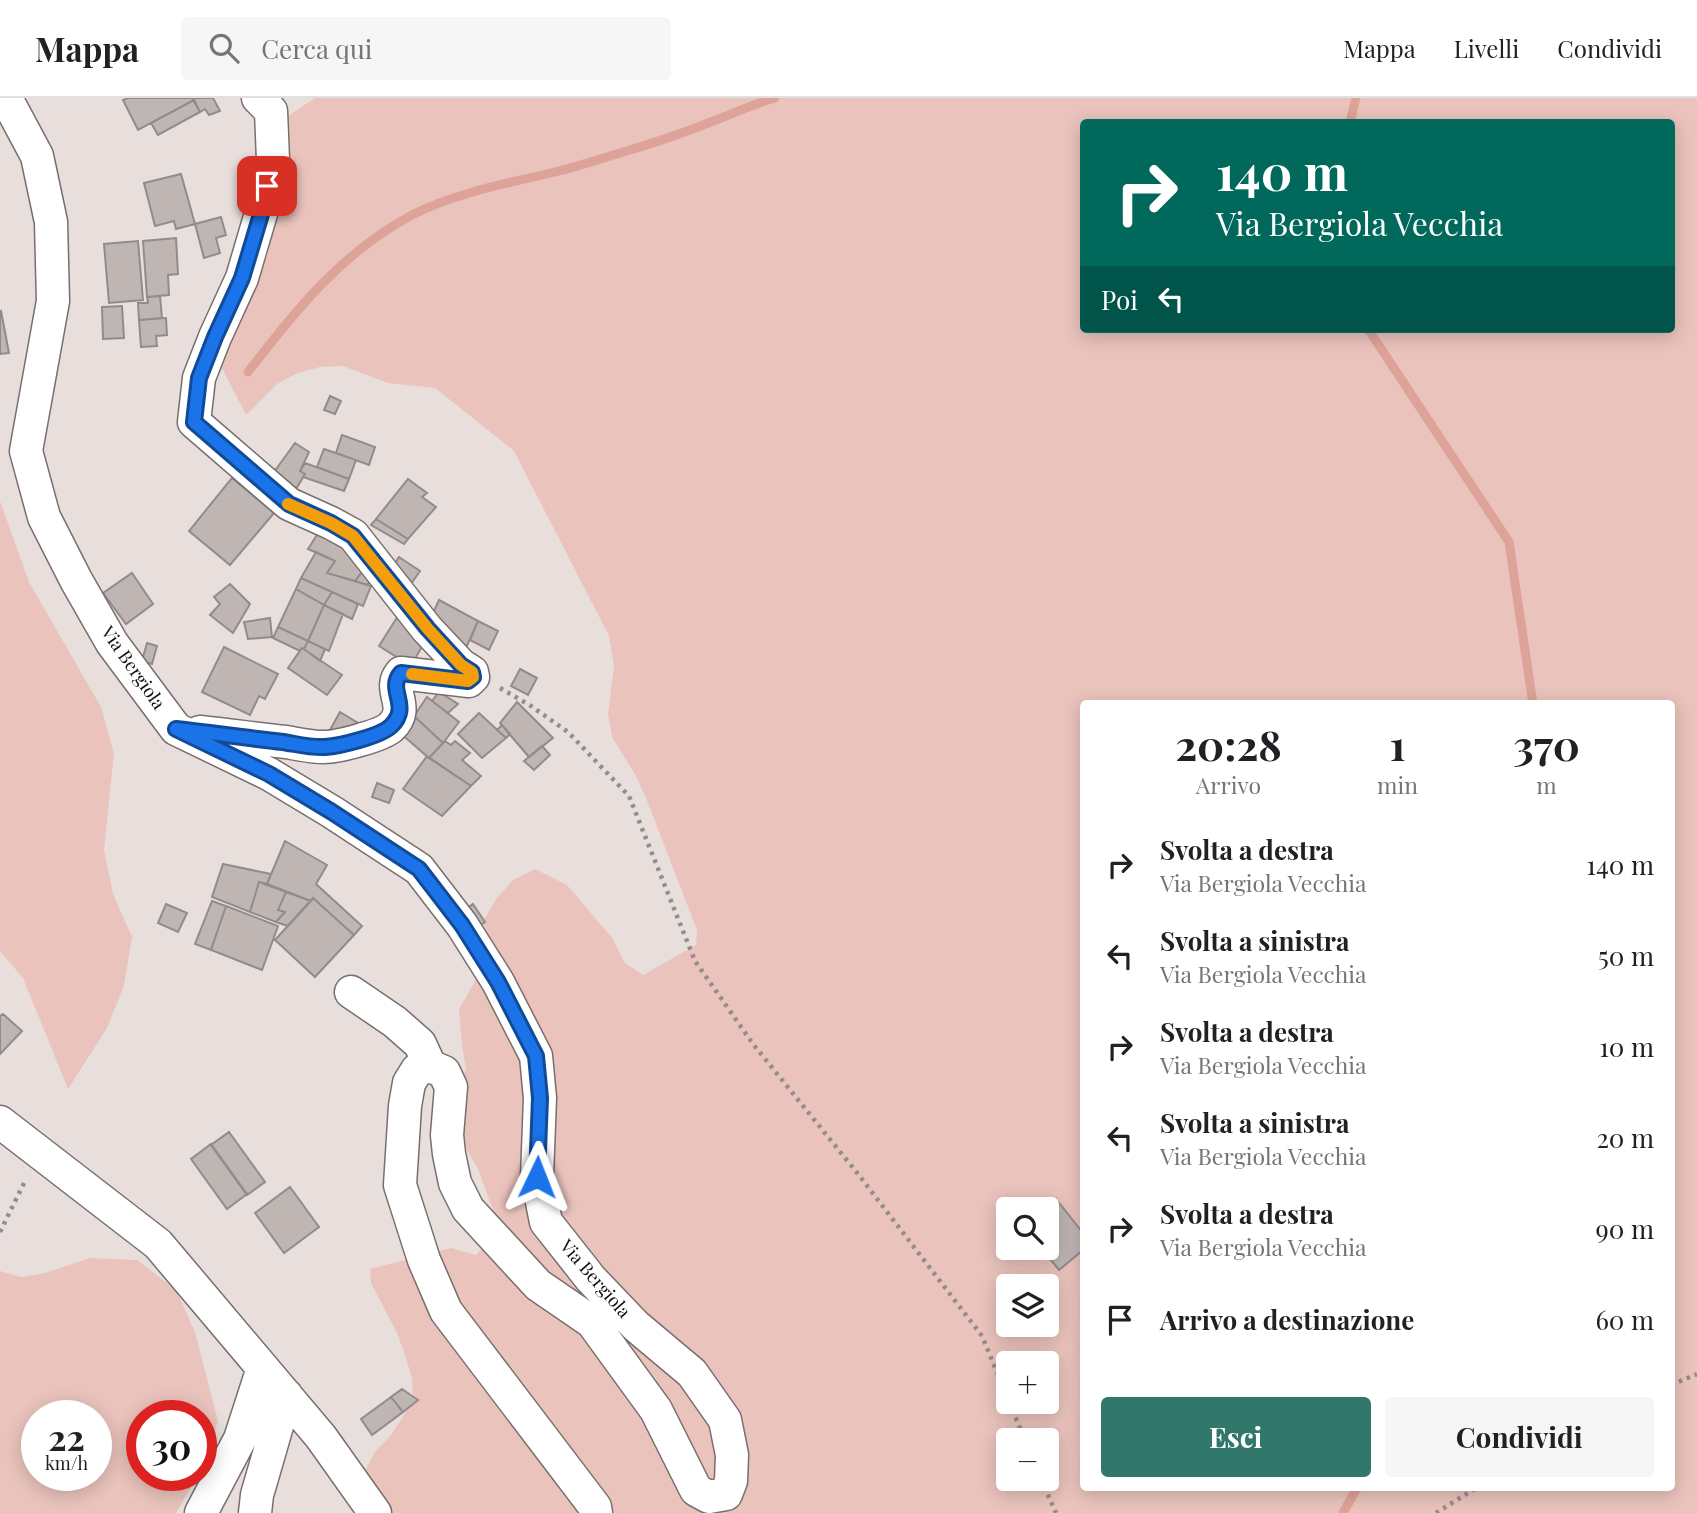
<!DOCTYPE html>
<html lang="it">
<head>
<meta charset="utf-8">
<style>
	:root { --surface:#fff; --page:#f6f6f6; --text:#202124; --muted:#757577; --line:#e0e0e0; --accent:#32776c }
	body { margin:0; font-family:"Playfair Display",serif; background:var(--page); color:var(--text); height:100vh; display:flex; flex-direction:column; font-size:26px; white-space:nowrap }
	* { box-sizing:border-box; margin:0 }
	p { font-size:23px; color:var(--muted) }
	.icon { flex:none; width:38px; height:38px; fill:none; stroke:currentColor; stroke-width:2; stroke-linecap:round; stroke-linejoin:round }
	.map { position:relative; flex:1; overflow:hidden }
	.sheet { position:absolute; left:1080px; top:602px; width:595px; height:791px; display:flex; flex-direction:column; background:var(--surface); border-radius:7px; box-shadow:0 4px 18px #0003 }
	.sheet>* { flex:none }
	.hud { position:absolute; left:1080px; top:21px; width:595px; height:214px; border-radius:7px; box-shadow:0 4px 18px #0003; background:#00695c; color:#fff; overflow:hidden }
	.buttons { position:absolute; left:996px; top:1099px; display:grid; gap:14px }
	.buttons a { display:grid; place-items:center; width:63px; height:63px; border-radius:7px; background:var(--surface); box-shadow:0 4px 18px #0003; font-size:35px }
	.speed { position:absolute; left:21px; top:1302px; display:flex; gap:14px; font-size:35px; font-weight:700; text-align:center }
	.speed>* { display:grid; place-content:center; width:91px; height:91px; border-radius:50%; background:var(--surface); box-shadow:0 4px 18px #0003; line-height:1 }
	.speed small { font-size:18px; font-weight:400 }
	.speed .limit { border:10px solid #d22; background:#fff; color:#111 }
	.pin { position:absolute; display:grid; place-items:center; width:60px; height:60px; color:#fff; margin:-30px; border-radius:14px; box-shadow:0 4px 10px #0006 }
	.me { position:absolute; width:77px; margin:-38px; rotate:2deg; stroke-linejoin:round; filter:drop-shadow(0 0 5px #0008) }
	.turn { display:flex; align-items:center; gap:24px; height:147px; padding:0 21px; font-size:32px }
	.turn .icon { width:91px; height:91px; stroke-width:2.5 }
	.turn b { display:block; font-size:49px; line-height:60px }
	.then { display:flex; align-items:center; height:66px; padding:0 21px; background:#0003; gap:14px; font-size:26px }
	.eta { display:flex; justify-content:space-evenly; align-items:center; height:119px; text-align:center }
	.eta b { font-size:42px; font-weight:700; line-height:49px }
	.cta { display:flex; gap:14px; margin-top:auto; padding:14px 21px }
	.cta a { flex:1; height:80px; border-radius:7px; background:var(--accent); color:#fff; font-size:28px; font-weight:700; line-height:80px; text-align:center }
	.cta a+a { background:var(--page); color:var(--text) }
	ul { padding:0; list-style:none }
	li { display:flex; align-items:center; gap:21px; height:91px; padding:0 21px }
	li div { flex:1 }
	li b { display:block; font-size:26px }
	li em { font-style:normal }
	header { display:flex; align-items:center; gap:42px; box-sizing:border-box; height:98px; padding:0 35px; background:var(--surface); border-bottom:2px solid var(--line) }
	header strong { font-size:33px }
	nav { display:flex; gap:38px; margin-inline-start:auto; font-size:24px }
	.search { width:490px; height:63px; background:var(--page); display:flex; align-items:center; gap:18px; box-sizing:border-box; padding:0 24px; border-radius:7px; color:var(--muted); font-size:26px }
	.map>svg:first-child { display:block }
	.green { fill:#eac3bc; fill-rule:evenodd }
	.lines { fill:none; stroke-linecap:round; stroke-linejoin:round }
	.stream { stroke:#dda398; stroke-width:9 }
	.building { fill:#bfb6b4; stroke:#938b89; stroke-width:2 }
	.minor-casing { stroke:#776f6d; stroke-width:35 }
	.path { stroke:#948d8c; stroke-width:4.5; stroke-dasharray:3.5 5; stroke-linecap:butt }
	.minor { stroke:#fff; stroke-width:32 }
	.route-casing { stroke:#114b97; stroke-width:18 }
	.route { stroke:#1a73e8; stroke-width:12 }
	.slow { stroke:#f59e0b; stroke-width:12 }
	.labels { text-anchor:middle; stroke-width:6; stroke-linejoin:round; paint-order:stroke }
	.street-label { font-size:18px; fill:#120f0e; stroke:#fff }
</style>
</head>
<body>
<header>
<strong>Mappa</strong>
<div class="search"><svg class="icon" aria-label="search" viewBox="0 0 24 24"><circle cx="10" cy="10" r="6"/><path d="M15 15l6 6"/></svg>Cerca qui</div>
<nav><a>Mappa</a><a>Livelli</a><a>Condividi</a></nav>
</header>
<div class="map">
<svg width="1697" height="1415" viewBox="0 0 1697 1415">
	<rect width="100%" height="100%" fill="#e8dfdd"/>
	<path class="green" d="M315 0H1697V1415H386L364 1375 375 1354 391 1337 413 1303 412 1280 405 1257 397 1235 371 1185 370 1171 451 1150 476 1157 492 1139 494 1115 478 1071 466 1050 460 1027 462 983 466 970 462 947 459 911 484 868 482 844 485 820 497 800 513 782 535 771 567 787 613 841 624 864 643 877 696 847 697 832 646 700 636 678 612 639 608 616 614 568 609 538 514 353 435 290 388 285 343 268 320 269 298 275 277 286 246 317 220 266 245 200 268 157 285 49 288 18ZM1083 24H1671V231H1083ZM1083 606H1671V1390H1083ZM1008 1111H1046V1150H1008ZM1008 1188H1046V1227H1008ZM1008 1265H1046V1304H1008ZM1008 1342H1046V1381H1008Z
		M0 403 29 484 101 609 114 656 104 752 113 796 132 839 124 888 107 930 68 991 23 880 0 853Z
		M90 1160 137 1162 176 1192 195 1234 218 1323 203 1370 201 1372V1318H142V1377H198L176 1415H0V1173L21 1179 45 1175ZM37 1318H96V1377H37Z"/>
	<g class="lines">
		<path class="stream" d="M1350 24 1356 0
			M1368 231 1509 444 1533 606
			M248 274C296 212 341 155 412 117 457 94 510 85 559 73 579 68 600 61 620 55 651 46 681 36 711 24 732 16 753 6 775 0
			M1343 1415 1357 1390"/>
	</g>
	<path class="building" d="M128 0H192L194 2 138 32 123 2Z
		M192 0H213L220 13 209 17 205 11 200 14Z
		M194 2 200 14 158 37 151 25Z
		M181 76 195 126 176 131 174 123 155 128 144 85Z
		M221 119 226 137 216 140 220 155 204 160 195 126Z
		M176 140 178 176 168 177 169 197 147 199 143 143Z
		M138 143 143 202 109 205 104 146Z
		M160 198 162 220 139 222 138 205H148L147 199Z
		M122 208 124 240 103 241 102 209Z
		M1 213 9 255 0 256V214Z
		M166 220 167 237 156 238 157 248 141 249 139 222Z
		M330 298 341 303 335 316 324 312Z
		M342 337 375 349 369 367 336 355Z
		M295 345 309 354 300 373 305 376 293 396 269 381Z
		M324 351 356 362 349 381 317 369Z
		M305 365 349 381 344 393 303 379 305 376 300 373Z
		M232 380 274 415 230 467 189 433Z
		M408 381 427 395 422 399 436 409 408 441 376 421Z
		M376 421 408 441 404 446 371 427Z
		M322 429 368 466 355 483 327 475 335 463 308 451Z
		M316 454 335 463 327 475 371 488 363 508 301 480Z
		M399 459 420 473 408 490 388 476Z
		M368 466 377 474 367 487 355 483Z
		M132 475 153 506 126 526 103 495Z
		M301 480 332 494 324 507 296 491Z
		M230 486 250 506 233 535 210 517 220 506 214 499Z
		M296 491 324 507 308 543 278 529Z
		M332 494 358 506 352 521 324 507Z
		M439 502 478 523 466 550 427 528Z
		M324 507 343 516 329 553 308 543Z
		M403 510 429 536 411 568 379 548Z
		M270 520 272 539 248 541 244 524Z
		M478 523 498 533 489 552 470 542Z
		M278 529 308 543 304 551 302 550 300 553 273 540Z
		M308 543 325 551 320 563 304 551Z
		M147 545 157 548 152 566 142 563Z
		M224 549 278 576 265 601 259 598 250 617 202 594Z
		M302 550 342 577 327 597 288 570Z
		M520 571 537 580 528 597 511 588Z
		M439 594 458 606 448 615 432 603Z
		M427 599 459 624 443 645 414 618Z
		M517 604 553 640 529 659 500 625Z
		M340 614 358 625 353 636 343 640 330 632Z
		M479 615 506 640 482 660 458 636Z
		M414 618 443 645 429 660 399 634Z
		M502 627 510 636 506 640 497 632Z
		M445 643 451 647 455 643 470 655 462 662 481 678 471 688 429 660Z
		M542 648 550 657 534 672 524 663Z
		M427 658 471 688 442 718 403 691Z
		M377 685 394 692 389 705 372 699Z
		M285 743 327 767 316 786 362 828 354 837 313 800 311 803 267 786Z
		M223 766 271 776 267 786 259 784 250 814 212 799Z
		M259 784 286 794 278 812 285 814 276 824 250 814Z
		M286 794 311 803 288 828 276 824 285 814 278 812Z
		M313 800 354 837 315 879 275 842Z
		M212 803 226 808 211 852 195 846Z
		M166 806 187 815 178 834 158 825Z
		M473 806 485 824 475 831 463 813Z
		M226 808 278 828 262 872 211 852Z
		M3 916 22 933 0 956V918Z
		M229 1034 265 1084 247 1097 211 1047Z
		M211 1046 247 1096 227 1111 191 1061Z
		M290 1089 319 1129 284 1155 255 1115Z
		M1056 1101 1083 1135V1152L1059 1172 1041 1150H1046V1111H1043Z
		M402 1291 418 1302 403 1314 391 1299Z
		M391 1299 403 1314 372 1337 361 1321Z"/>
	<g class="lines">
		<defs>
			<path id="minor" d="M6 0 37 58 51 124 53 203 26 353 44 419 76 482 112 545 176 631 269 676 332 714 419 771 462 827 498 884 536 958 540 1000 537 1079 546 1124 591 1181 636 1228 692 1275 725 1322 732 1357 731 1383 726 1396 709 1399 696 1392 656 1312 592 1224 538 1187 468 1111 455 1085 449 1056 447 1037 451 989 444 974 430 968 417 972 409 985 405 1008 400 1087 424 1162 446 1213 595 1409 596 1415
				M200 634C229 637 257 641 286 644 298 646 311 649 324 649 337 649 381 638 391 629 412 609 386 592 401 575L469 583 473 579 472 574 461 567 427 531 353 437 331 425 289 406 194 324 199 280 215 239 242 180 262 112 273 62 271 13 258 0
				M351 894 395 924 420 946 430 968
				M0 1024 158 1146 321 1339 375 1415
				M201 1415 240 1341 263 1270
				M255 1415 257 1397 286 1297"/>
		</defs>
		<use href="#minor" class="minor-casing"/>
		<path class="path" d="M500 590 531 608 568 634 629 698 695 863 753 946 858 1076 982 1238 1008 1301
			M0 1134 26 1081
			M1671 1287 1697 1276
			M1009 1304 1025 1342
			M1041 1381 1056 1415
			M1436 1415 1476 1390"/>
		<use href="#minor" class="minor"/>
	</g>
	<g class="lines">
		<defs>
			<path id="route" d="M267 88 262 113 242 180 215 239 199 280 194 324 289 406 331 425 353 438 428 531 461 567 472 574 473 579 468 583 401 575C386 592 412 608 391 628 381 638 340 648 325 649 312 650 296 646 283 644 247 640 211 635 176 631L269 676 332 714 419 771 462 827 498 884 536 958 540 1000 537 1079"/>
		</defs>
		<use href="#route" class="route-casing"/>
		<use href="#route" class="route"/>
		<path class="slow" d="M288 406 331 425 353 438 428 531 461 567 472 574 473 579 468 583 412 576"/>
	</g>
	<g class="labels">
		<g class="street-label">
			<text transform="translate(133 570) rotate(55)" y="6">Via Bergiola</text>
			<text transform="translate(595 1181) rotate(49)" y="6">Via Bergiola</text>
		</g>
	</g>
</svg>
<div class="buttons">
<a><svg class="icon" aria-label="search" viewBox="0 0 24 24"><circle cx="10" cy="10" r="6"/><path d="M15 15l6 6"/></svg></a>
<a><svg class="icon" aria-label="layers" viewBox="0 0 24 24"><path d="M12 4l9 5-9 5-9-5zM3 14l9 5 9-5"/></svg></a>
<a>+</a>
<a>−</a>
</div>
<div class="speed"><div>22<small>km/h</small></div><div class="limit">30</div></div>
<div class="pin" style="left:267px;top:88px;background:#d93025"><svg class="icon" aria-label="arrive" viewBox="0 0 24 24"><path d="M6 21V4h12l-3 4 3 4H6"/></svg></div>
<svg class="me" style="left:537px;top:1079px" viewBox="-20 -20 40 40"><path d="M0-17L14 15 0 8-14 15z" fill="#1a73e8" stroke="#fff" stroke-width="4"/></svg>
<div class="hud">
<div class="turn"><svg class="icon" aria-label="right" viewBox="0 0 24 24"><path d="M7 20v-9h11M14 6l5 5-5 5"/></svg><div><b>140 m</b>Via Bergiola Vecchia</div></div>
<div class="then">Poi<svg class="icon" aria-label="left" viewBox="0 0 24 24"><path d="M17 20v-9H6M10 6l-5 5 5 5"/></svg></div>
</div>
<section class="sheet">
<div class="eta">
<div><b>20:28</b><p>Arrivo</p></div>
<div><b>1</b><p>min</p></div>
<div><b>370</b><p>m</p></div>
</div>
<ul>
<li><svg class="icon" aria-label="right" viewBox="0 0 24 24"><path d="M7 20v-9h11M14 6l5 5-5 5"/></svg><div><b>Svolta a destra</b><p>Via Bergiola Vecchia</p></div><em>140 m</em></li>
<li><svg class="icon" aria-label="left" viewBox="0 0 24 24"><path d="M17 20v-9H6M10 6l-5 5 5 5"/></svg><div><b>Svolta a sinistra</b><p>Via Bergiola Vecchia</p></div><em>50 m</em></li>
<li><svg class="icon" aria-label="right" viewBox="0 0 24 24"><path d="M7 20v-9h11M14 6l5 5-5 5"/></svg><div><b>Svolta a destra</b><p>Via Bergiola Vecchia</p></div><em>10 m</em></li>
<li><svg class="icon" aria-label="left" viewBox="0 0 24 24"><path d="M17 20v-9H6M10 6l-5 5 5 5"/></svg><div><b>Svolta a sinistra</b><p>Via Bergiola Vecchia</p></div><em>20 m</em></li>
<li><svg class="icon" aria-label="right" viewBox="0 0 24 24"><path d="M7 20v-9h11M14 6l5 5-5 5"/></svg><div><b>Svolta a destra</b><p>Via Bergiola Vecchia</p></div><em>90 m</em></li>
<li><svg class="icon" aria-label="arrive" viewBox="0 0 24 24"><path d="M6 21V4h12l-3 4 3 4H6"/></svg><div><b>Arrivo a destinazione</b></div><em>60 m</em></li>
</ul>
<div class="cta"><a>Esci</a><a>Condividi</a></div>
</section>
</div>
</body>
</html>
